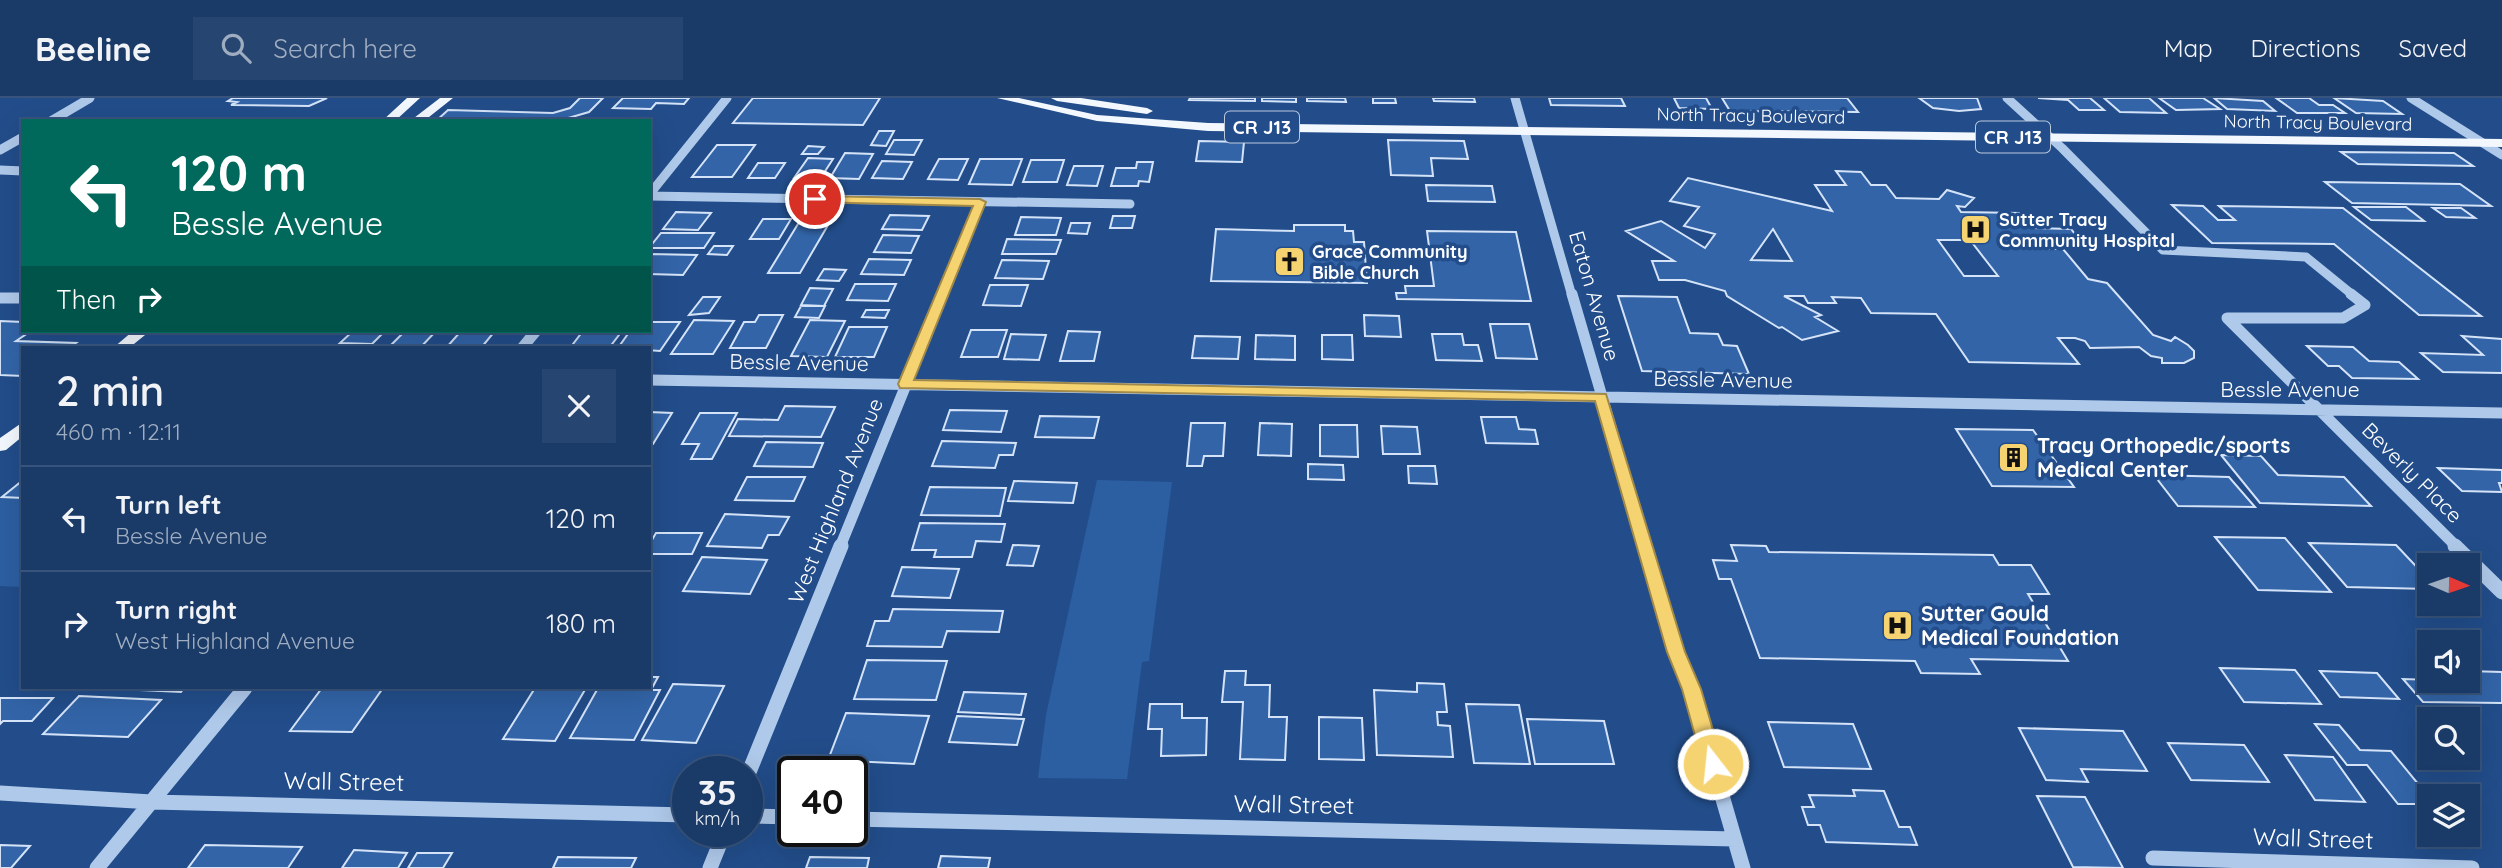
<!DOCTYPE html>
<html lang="en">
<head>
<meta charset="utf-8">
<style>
	:root { --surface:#1a3a68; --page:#274571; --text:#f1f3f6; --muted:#9fadc0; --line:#38547c }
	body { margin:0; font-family:Quicksand,sans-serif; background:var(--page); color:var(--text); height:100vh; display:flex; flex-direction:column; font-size:26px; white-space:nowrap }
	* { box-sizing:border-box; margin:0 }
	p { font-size:23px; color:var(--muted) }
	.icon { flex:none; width:38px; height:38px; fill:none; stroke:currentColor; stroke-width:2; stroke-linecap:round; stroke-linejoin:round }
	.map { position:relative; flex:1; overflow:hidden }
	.panel { position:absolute; left:21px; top:248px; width:630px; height:343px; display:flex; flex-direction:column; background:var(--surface); border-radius:0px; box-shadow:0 7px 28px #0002,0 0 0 2px var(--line) }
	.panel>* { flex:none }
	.hud { position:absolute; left:21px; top:21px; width:630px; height:214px; border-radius:0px; box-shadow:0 7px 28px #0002,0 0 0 2px var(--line); background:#00695c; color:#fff; overflow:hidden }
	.needle { width:46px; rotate:92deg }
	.fabs { position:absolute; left:2417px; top:455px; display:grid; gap:14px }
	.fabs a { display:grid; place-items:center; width:63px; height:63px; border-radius:0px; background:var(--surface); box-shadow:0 7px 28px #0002,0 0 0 2px var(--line); font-size:35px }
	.speed { position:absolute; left:672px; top:658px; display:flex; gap:14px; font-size:35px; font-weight:700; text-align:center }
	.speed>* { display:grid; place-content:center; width:91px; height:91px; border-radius:50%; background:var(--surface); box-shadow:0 7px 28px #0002,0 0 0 2px var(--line); line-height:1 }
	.speed small { font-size:18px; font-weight:400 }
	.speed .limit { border:4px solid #111; border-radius:10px; background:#fff; color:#111 }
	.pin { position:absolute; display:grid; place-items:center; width:60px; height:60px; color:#fff; margin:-30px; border:4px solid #fff; border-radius:50%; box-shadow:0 2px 7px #0007 }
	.me { position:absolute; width:77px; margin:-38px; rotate:344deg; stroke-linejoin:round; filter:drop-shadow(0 0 5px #0008) }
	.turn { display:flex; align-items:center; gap:24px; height:147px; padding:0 35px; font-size:32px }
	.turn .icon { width:91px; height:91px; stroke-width:2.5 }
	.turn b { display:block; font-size:49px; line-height:60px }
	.then { display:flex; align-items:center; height:66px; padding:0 35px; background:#0003; gap:14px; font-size:26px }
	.round { display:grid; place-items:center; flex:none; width:74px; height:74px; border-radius:0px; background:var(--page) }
	.headline { display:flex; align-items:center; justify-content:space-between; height:119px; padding:0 35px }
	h1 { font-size:42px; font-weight:600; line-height:52px }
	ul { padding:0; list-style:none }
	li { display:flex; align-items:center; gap:21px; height:105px; padding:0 35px; border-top:2px solid var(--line) }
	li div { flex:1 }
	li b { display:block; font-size:26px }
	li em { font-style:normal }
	header { display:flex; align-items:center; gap:42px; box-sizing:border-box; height:98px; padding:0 35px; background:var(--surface); border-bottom:2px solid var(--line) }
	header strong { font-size:33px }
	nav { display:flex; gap:38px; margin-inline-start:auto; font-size:24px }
	.search { width:490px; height:63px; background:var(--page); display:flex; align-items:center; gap:18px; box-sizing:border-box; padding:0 24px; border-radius:0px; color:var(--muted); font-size:26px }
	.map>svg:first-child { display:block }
	.green { fill:#2c5fa2 }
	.building { fill:#3264a7; stroke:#d4e3f8; stroke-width:2; fill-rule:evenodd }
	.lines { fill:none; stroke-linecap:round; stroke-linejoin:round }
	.minor-far2 { stroke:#afc9ea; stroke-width:9 }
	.minor-far1 { stroke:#afc9ea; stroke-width:11 }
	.minor { stroke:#afc9ea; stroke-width:15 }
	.major { fill:#f3f7fe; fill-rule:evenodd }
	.route { fill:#f6d371; stroke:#a08949; stroke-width:2 }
	.labels { text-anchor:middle; stroke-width:7; stroke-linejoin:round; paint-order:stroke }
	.far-street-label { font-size:18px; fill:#fff; stroke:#224d8a }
	.far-poi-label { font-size:18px; font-weight:bold; fill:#fff; stroke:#224d8a; text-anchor:start }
	.shield { fill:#224d8a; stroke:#bdcadc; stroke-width:2 }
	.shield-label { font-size:19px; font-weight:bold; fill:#fff }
	.street-label { font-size:21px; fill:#fff; stroke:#224d8a }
	.poi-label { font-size:21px; font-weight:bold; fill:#fff; stroke:#224d8a; text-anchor:start }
	.near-street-label { font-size:24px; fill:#fff; stroke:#224d8a }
</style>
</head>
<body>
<header>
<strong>Beeline</strong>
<div class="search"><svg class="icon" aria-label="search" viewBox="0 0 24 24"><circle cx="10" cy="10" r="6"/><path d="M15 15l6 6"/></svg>Search here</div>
<nav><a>Map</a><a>Directions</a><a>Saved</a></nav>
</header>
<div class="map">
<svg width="2502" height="770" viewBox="0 0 2502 770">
	<rect width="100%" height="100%" fill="#224d8a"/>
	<path class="green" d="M1097 382 1172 384 1149 563 1142 564 1127 681 1038 680 1046 617Z
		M0 400 23 401V489L0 488Z"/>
	<path class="building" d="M233 0H327L309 8 231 7 237 4 228 3Z
		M580 0H603L589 14 558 23H436L448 12 553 15 570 10Z
		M623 0H689L684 6 656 5 651 11 613 10Z
		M753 0H880L863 27 733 25Z
		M1190 0H1255V3L1189 2Z
		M1262 0H1296V4L1262 3Z
		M1307 0H1345L1346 4 1307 3Z
		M1373 0H1395L1396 5H1373Z
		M1433 0H1474L1475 4 1434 3Z
		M1549 0H1621L1625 8 1551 7Z
		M1674 0H1706L1712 11 1679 10Z
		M1722 0H1847L1858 14 1730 13Z
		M1919 0H1977L1981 11 1959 13 1933 10Z
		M2038 0H2090L2104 12H2079L2068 2Z
		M2104 0H2149L2166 15 2120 14Z
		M2159 0H2203L2220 11 2176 12Z
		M2214 0 2263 3 2275 13 2227 11Z
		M2276 0H2309L2319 7H2333L2345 15H2297Z
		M2334 0 2383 3 2402 16 2356 15Z
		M879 33H894L886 48 871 47Z
		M894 42H922L914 57 886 56Z
		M1388 42 1464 43 1468 61 1431 60 1433 78 1391 77Z
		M1199 43 1244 44 1242 64 1196 63Z
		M717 47H755L732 79H692Z
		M808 48 824 49 818 56H802Z
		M2341 54 2454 55 2473 68 2358 66Z
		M845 55 873 56 859 81 830 80Z
		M808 60 833 61 820 81 794 80Z
		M939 61H968L958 82 928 81Z
		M980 61H1022L1012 87 969 86Z
		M1031 62H1064L1057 84H1023Z
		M882 63 912 64 903 81 872 80Z
		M1137 64H1153L1149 84 1139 83 1138 88H1111L1116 70H1136Z
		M758 65H785L775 80H748Z
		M1074 68H1103L1097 88 1067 87Z
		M1836 73 1861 74 1871 87H1886L1896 100 1939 101 1947 92 1974 100 1965 109 1957 108 1961 114 2020 115 2033 130 2071 131 2078 140 2040 139 2050 151H2063L2088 181 2107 185 2153 237 2171 243 2175 239 2188 247 2194 253V260L2184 265H2162V260L2151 258 2139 249 2090 250 2085 243 2075 240H2058L2079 266 1969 264 1936 216 1871 215 1861 200 1832 199 1836 205H1808L1804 198H1784L1821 217 1815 219 1838 233 1802 242 1782 229 1779 230 1727 198 1725 193 1685 182H1659L1652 163H1674L1626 133 1661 123 1705 150 1715 136 1684 128 1699 109 1670 103 1688 80 1832 113 1815 87H1846ZM1773 131 1792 163 1751 162ZM1938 142H1970L1998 178H1964Z
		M2325 84 2460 86 2491 108 2352 105Z
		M1426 87 1492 88 1495 104 1428 103Z
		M2172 107 2203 108 2218 122H2235L2219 108 2343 110 2481 218 2419 217 2334 146 2212 145Z
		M2354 109H2406L2424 123 2371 122Z
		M2433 110H2461L2475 120 2446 119Z
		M676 114 711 115 698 132 663 131Z
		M890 117 929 118 922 132 882 131Z
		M1113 118H1135L1132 130H1110Z
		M1021 119 1061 120 1056 137H1015Z
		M763 121H791L779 141H750Z
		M801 121 831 122 800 175H768Z
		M1071 125H1090L1087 136 1068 135Z
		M1294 127H1345V133H1353L1354 144H1364L1367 185 1211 183 1216 131 1294 133Z
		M1427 133 1516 134 1531 203 1397 201 1396 195H1406L1405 188H1434Z
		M661 135H714L704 150H649Z
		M883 137 919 138 911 155 874 154Z
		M1007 141 1061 142 1056 156H1002Z
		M714 148H733L727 157 708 156Z
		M649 156 697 157 683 177 649 176Z
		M869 161 911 162 904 177 861 176Z
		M1002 162 1049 163 1043 181 995 180Z
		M824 171 846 172 839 183 817 182Z
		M855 186H896L888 203 847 202Z
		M990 187H1028L1021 208 983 207Z
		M810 190 833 191 824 208 801 207Z
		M1618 198 1677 199 1690 235 1718 236 1723 247 1737 248 1749 276 1642 273Z
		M703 199H720L709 215 689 217Z
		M801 208H825L819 220 795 219Z
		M866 212H889L885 220 862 219Z
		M759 217H783L766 250H730L744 224H755Z
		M1364 217 1399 218 1401 239 1365 238Z
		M694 222 734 223 713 256H671Z
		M810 222 845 223 827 259 791 258Z
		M0 223 23 224V233H31L16 243 76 245 69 250H23V278L0 277Z
		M649 224H680L660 253 618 250 630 233H649Z
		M1490 226H1529L1537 261 1496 260Z
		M849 229H887L874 259H835Z
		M971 232H1007L998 259H961Z
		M353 233H385L372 246 340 245Z
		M405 233H436L420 250H388Z
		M461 233H495L481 250H446Z
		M583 233H622L609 250H570Z
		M1068 233 1100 234 1094 263H1060Z
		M1011 236 1046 237 1039 262 1004 261Z
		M1432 236H1462L1464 247H1478L1482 263 1436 262Z
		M1256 237 1295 238V262L1255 261Z
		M1322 237H1352L1353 262 1322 261Z
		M1195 238 1240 239 1238 261 1192 260Z
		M2462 238 2502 241V275L2443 274 2421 255 2483 257Z
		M2307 248 2353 249 2369 263 2399 264 2418 281 2352 280 2339 268H2328Z
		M785 308 835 309 821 339 729 338 738 321 778 322Z
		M950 312 1007 313 1001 334 943 332Z
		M649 314 672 315 653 346H649Z
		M700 315H737L712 361H691L699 346H682Z
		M1040 318 1099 319 1094 340 1035 339Z
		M1481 319H1516L1519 331 1535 332 1538 346 1486 345Z
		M1191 325H1225L1223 358H1204L1202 368H1187Z
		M1260 325 1292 326 1291 358 1258 357Z
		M1320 327H1357L1358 359 1320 358Z
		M1381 328 1417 329 1420 356H1383Z
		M1956 331 2033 332 2074 389 1992 388Z
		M942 343 1016 345 1013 357H999L995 370 932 368Z
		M766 344 823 345 813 369 754 368Z
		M2221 357 2261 358 2278 377 2344 379 2371 408 2260 405Z
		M1308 366 1343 367 1344 382 1308 381Z
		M1408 368H1435L1437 386 1409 385Z
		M2438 370 2502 372V385H2499L2502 394 2462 393Z
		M2154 377 2229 379 2255 409 2178 408Z
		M747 379H805L794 403 735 402Z
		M23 382V400L2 399Z
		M1014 383 1077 385 1073 405 1008 403Z
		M930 389 1006 390 1000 418 921 417Z
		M725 416 789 419 779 437H768L762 450 707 448Z
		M920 425 1005 426 1001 444 976 443 972 459H934L936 452H912Z
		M656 435H702L692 456H649V447Z
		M2215 439 2285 440 2331 494 2258 492Z
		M2309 445 2396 447 2429 482V491L2347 489Z
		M1013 447 1039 448 1033 468 1007 467Z
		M1731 447 1766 448 1769 454 1993 457 1999 467H2031L2049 496H2028L2068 563 1971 561 1980 576 1921 575 1915 563 1760 560 1731 481H1719L1713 462 1737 463Z
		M702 459 767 462 750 496 683 493Z
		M902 469 959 471 950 500 892 498Z
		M893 511 1003 513 999 534 947 533 942 549 867 548 875 523H889Z
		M867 562 947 563 936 602 854 601Z
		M2220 570 2295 572 2321 606 2244 604Z
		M1225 573H1246L1245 587H1270L1269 619H1287L1285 662 1240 661 1243 604H1222Z
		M2320 573 2377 575 2399 601 2340 599Z
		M2468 573 2502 574V605L2423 604 2403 581 2468 583Z
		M649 579H658L651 592H660L634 642 570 640 598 590H649Z
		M1417 585 1444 586 1447 614H1437L1438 627 1450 628 1453 659 1377 657 1374 592 1417 594Z
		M673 586 724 588 696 645 642 642Z
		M98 590H184L181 594Z
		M322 590H383L352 634 290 633Z
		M535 590H586L555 643 503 641Z
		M964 594 1026 596 1021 617 958 614Z
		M79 598 161 602 128 639 43 636Z
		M0 600H53L32 623H3L0 626Z
		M1150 606H1182V620H1207L1206 657 1161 658 1162 631H1148Z
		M1466 606 1519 607 1530 666 1474 665Z
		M846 615 929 618 914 666 828 662Z
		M957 618 1024 621 1017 647 949 644Z
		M1319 619 1362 620 1364 662 1319 661Z
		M1527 621 1604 623 1614 666H1535Z
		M1768 624 1853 626 1871 671 1784 669Z
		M2315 626 2339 627 2360 652 2391 653 2429 699V706H2398L2367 667H2347Z
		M2019 630 2123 633 2147 673 2081 671 2088 684 2046 682Z
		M2168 645 2244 647 2269 684 2191 682Z
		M2285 657 2333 659 2365 704 2315 702Z
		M1853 692 1884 693 1899 729H1910L1917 747 1826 744 1820 727H1808L1802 709H1814L1809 697 1855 698Z
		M2037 698 2085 699 2123 770 2073 769Z
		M0 747 30 748 11 770H0Z
		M205 747 302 749 288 770H188Z
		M354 752 407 755 398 770H342Z
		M417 755H452L443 770H408Z
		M941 758 990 760 988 770H938Z
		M558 759 636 760 631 770H553Z
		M810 759 869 760 867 770H806Z"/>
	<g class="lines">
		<path class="minor-far2" d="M1515 0 1572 198
			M2007 0 2062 50 2163 152 2306 159 2354 198
			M2411 0 2502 57
			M51 23 90 0
			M0 52 23 39
			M0 72 23 73
			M649 97 727 0
			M649 98 1130 106
			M942 198 980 104"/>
		<path class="minor-far1" d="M1572 196 1646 449
			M2351 196 2365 207 2343 220H2227L2457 449
			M0 200H23
			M522 250 536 233
			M649 282 2502 315
			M840 449 943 196"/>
		<path class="minor" d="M1645 448 1676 554 1691 591 1743 770
			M2455 448 2502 494
			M747 679 841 448
			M0 695 152 704 688 717
			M747 718 793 719
			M852 721 1734 741
			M2153 760 2472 770
			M97 770 245 590
			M710 770 725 733"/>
		<path class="major" d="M407 0H420L395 23H382Z
			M440 0H453L424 23H410Z
			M997 0H1019L1097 17 1208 25 2502 41V49L1208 33 1097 23Z
			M1051 0H1081L1147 10 1153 13 1147 16 1057 3Z
			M133 233H150L129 250H113Z
			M23 324V338L6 352 0 353V340Z"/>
	</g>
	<path class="route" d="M815 98 980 101 986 104 914 282 1606 296 1685 554 1701 591 1723 666 1720 672 1713 674 1706 672 1703 666 1682 591 1667 554 1595 303 900 290 898 286 973 108 810 104V99Z"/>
	<defs>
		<symbol id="hospital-square" viewBox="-11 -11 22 22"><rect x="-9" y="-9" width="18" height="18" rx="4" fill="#f6d371" stroke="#224d8a"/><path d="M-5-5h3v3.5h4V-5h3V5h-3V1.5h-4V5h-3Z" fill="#111"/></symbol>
		<symbol id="church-square" viewBox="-11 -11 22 22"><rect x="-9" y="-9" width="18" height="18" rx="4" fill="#f6d371" stroke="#224d8a"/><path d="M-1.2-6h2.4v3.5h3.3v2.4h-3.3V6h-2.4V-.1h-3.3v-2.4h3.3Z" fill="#111"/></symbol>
		<symbol id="building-square" viewBox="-11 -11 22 22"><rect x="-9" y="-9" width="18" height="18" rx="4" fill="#f6d371" stroke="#224d8a"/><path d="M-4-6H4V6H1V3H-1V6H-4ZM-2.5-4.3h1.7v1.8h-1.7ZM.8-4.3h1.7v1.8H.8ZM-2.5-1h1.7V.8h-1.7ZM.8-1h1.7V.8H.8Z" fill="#111"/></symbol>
	</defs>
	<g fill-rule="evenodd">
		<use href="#hospital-square" x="1958" y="114" width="35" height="35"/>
		<use href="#church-square" x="1272" y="146" width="35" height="35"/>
		<use href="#building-square" x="1996" y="342" width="35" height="35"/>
		<use href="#hospital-square" x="1880" y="510" width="35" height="35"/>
	</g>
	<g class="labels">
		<g class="far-street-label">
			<text transform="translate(1751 18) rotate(1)" y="6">North Tracy Boulevard</text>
			<text transform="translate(2318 25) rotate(1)" y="6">North Tracy Boulevard</text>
		</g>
		<g class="far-poi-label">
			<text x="1999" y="128">Sutter Tracy<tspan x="1999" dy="21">Community Hospital</tspan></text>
			<text x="1312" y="160">Grace Community<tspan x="1312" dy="21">Bible Church</tspan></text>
		</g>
		<g class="shield">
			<rect x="1225" y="13.5" width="74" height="31" rx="5"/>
			<rect x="1976" y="23.5" width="74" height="31" rx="5"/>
		</g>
		<g class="shield-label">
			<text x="1262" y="36">CR J13</text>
			<text x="2013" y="46">CR J13</text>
		</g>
		<g class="street-label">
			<text transform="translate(1594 198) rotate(74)" y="7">Eaton Avenue</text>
			<text transform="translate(799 265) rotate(1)" y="7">Bessle Avenue</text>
			<text transform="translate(1723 282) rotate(1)" y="7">Bessle Avenue</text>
			<text x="2290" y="299">Bessle Avenue</text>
			<text transform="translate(2412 375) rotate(45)" y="7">Beverly Place</text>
			<text transform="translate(836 403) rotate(-68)" y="7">West Highland Avenue</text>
		</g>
		<g class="poi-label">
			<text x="2037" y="355">Tracy Orthopedic/sports<tspan x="2037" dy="24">Medical Center</tspan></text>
			<text x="1921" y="523">Sutter Gould<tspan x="1921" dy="24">Medical Foundation</tspan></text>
		</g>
		<g class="near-street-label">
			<text transform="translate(344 684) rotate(1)" y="8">Wall Street</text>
			<text transform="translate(1294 707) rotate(1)" y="8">Wall Street</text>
			<text transform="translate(2313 741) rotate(2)" y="8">Wall Street</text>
		</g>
	</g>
</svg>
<div class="fabs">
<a><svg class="needle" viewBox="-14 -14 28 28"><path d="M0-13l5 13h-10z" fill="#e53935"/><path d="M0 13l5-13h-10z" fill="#9fadc0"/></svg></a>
<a><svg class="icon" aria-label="sound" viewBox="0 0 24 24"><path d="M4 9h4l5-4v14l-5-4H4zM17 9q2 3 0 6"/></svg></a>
<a><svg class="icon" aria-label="search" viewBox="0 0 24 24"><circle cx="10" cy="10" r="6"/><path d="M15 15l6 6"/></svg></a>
<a><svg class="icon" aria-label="layers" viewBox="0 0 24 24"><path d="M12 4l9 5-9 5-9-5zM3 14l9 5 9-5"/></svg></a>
</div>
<div class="speed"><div>35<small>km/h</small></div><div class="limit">40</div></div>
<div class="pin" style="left:815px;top:101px;background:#d93025"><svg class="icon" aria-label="arrive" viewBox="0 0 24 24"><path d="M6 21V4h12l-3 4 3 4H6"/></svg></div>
<svg class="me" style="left:1713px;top:666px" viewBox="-20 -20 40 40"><circle r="17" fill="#f6d371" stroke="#fff" stroke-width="3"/><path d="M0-11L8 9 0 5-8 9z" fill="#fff"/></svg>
<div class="hud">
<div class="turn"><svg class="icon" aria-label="left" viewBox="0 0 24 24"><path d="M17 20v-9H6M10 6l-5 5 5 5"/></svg><div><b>120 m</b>Bessle Avenue</div></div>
<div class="then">Then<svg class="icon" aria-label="right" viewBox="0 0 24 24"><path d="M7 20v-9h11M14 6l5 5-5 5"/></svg></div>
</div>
<section class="panel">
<div class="headline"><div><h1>2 min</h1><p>460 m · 12:11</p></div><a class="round"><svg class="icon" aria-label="close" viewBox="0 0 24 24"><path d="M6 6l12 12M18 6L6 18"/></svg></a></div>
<ul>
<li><svg class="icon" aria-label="left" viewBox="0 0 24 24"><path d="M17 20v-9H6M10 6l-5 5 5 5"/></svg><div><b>Turn left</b><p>Bessle Avenue</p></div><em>120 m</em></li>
<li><svg class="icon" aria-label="right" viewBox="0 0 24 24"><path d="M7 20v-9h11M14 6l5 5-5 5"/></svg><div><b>Turn right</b><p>West Highland Avenue</p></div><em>180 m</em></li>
</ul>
</section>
</div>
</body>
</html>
